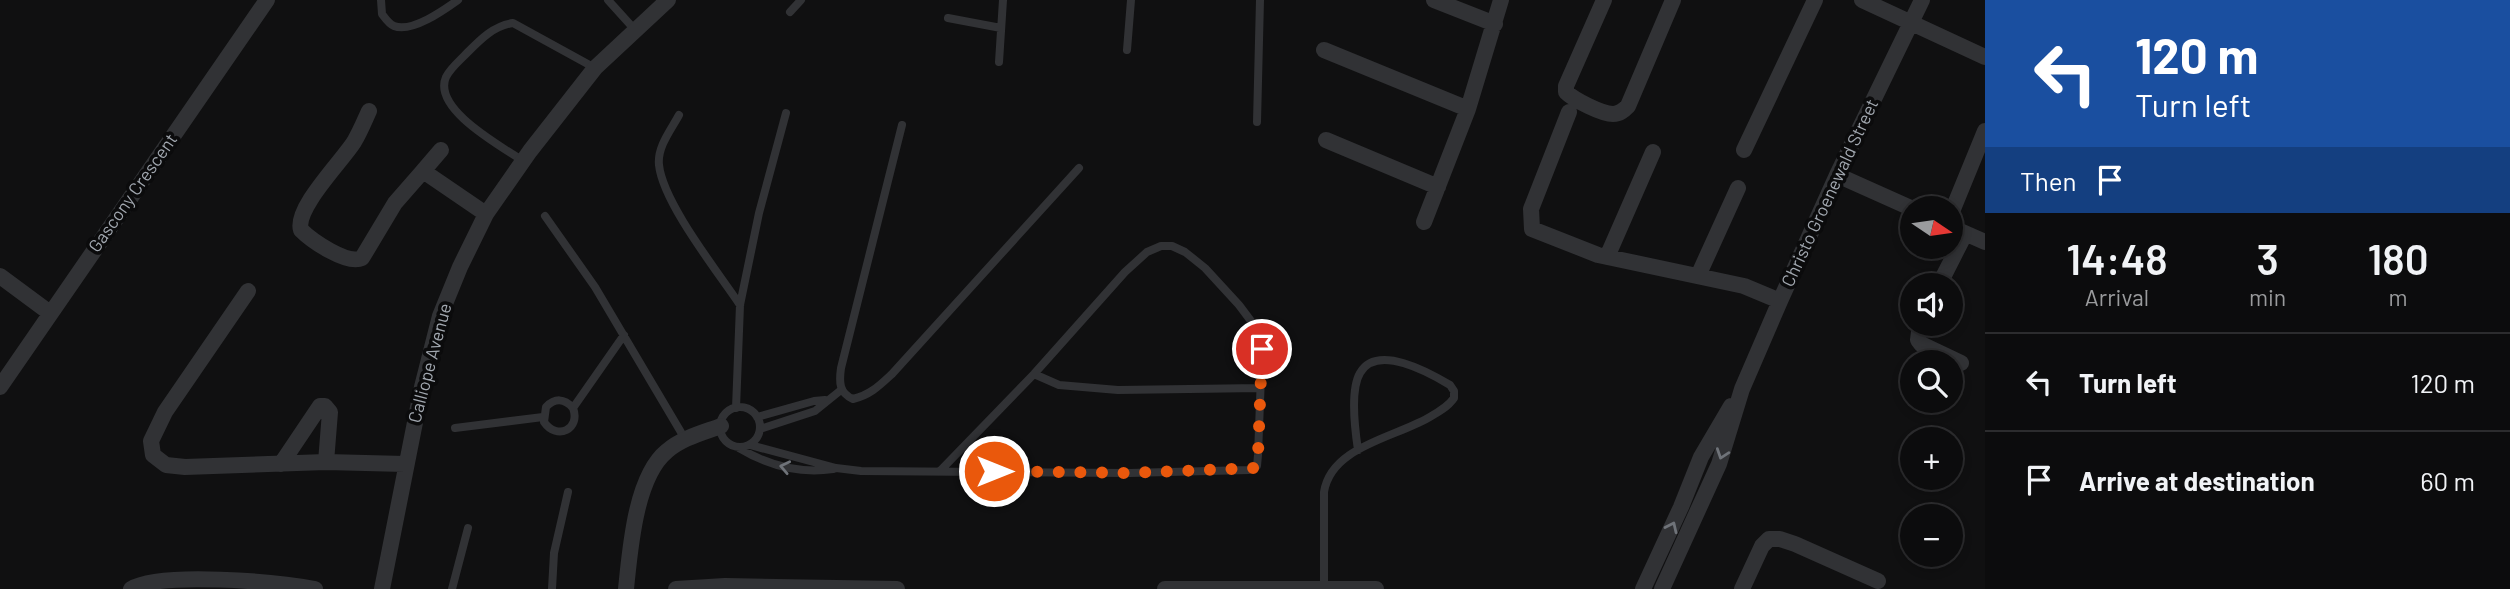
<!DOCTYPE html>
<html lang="en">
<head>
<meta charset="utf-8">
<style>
	:root { --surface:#0c0c0d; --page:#151516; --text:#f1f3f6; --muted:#9a9b9d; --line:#2c2c2e }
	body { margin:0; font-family:Barlow,sans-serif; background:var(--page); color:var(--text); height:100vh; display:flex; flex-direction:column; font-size:26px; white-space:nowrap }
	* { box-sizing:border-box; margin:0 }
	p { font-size:23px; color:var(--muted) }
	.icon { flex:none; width:38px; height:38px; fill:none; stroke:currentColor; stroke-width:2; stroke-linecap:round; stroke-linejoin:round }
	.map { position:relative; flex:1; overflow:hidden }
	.drawer { display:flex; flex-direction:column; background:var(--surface); width:525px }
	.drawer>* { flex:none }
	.guide { background:#1a4fa0; color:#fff; overflow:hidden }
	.needle { width:46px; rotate:103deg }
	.controls { position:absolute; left:1900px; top:196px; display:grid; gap:14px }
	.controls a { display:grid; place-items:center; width:63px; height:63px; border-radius:50%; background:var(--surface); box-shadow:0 4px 10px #0003,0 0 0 2px var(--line); font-size:35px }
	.pin { position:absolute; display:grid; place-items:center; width:60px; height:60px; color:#fff; margin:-30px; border:4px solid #fff; border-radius:50%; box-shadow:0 2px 7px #0007 }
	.me { position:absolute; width:77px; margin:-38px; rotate:90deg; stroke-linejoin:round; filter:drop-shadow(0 0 5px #0008) }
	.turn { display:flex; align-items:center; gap:24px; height:147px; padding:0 35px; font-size:32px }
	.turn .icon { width:91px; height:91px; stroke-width:2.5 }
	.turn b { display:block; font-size:49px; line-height:60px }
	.then { display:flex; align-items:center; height:66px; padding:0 35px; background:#0003; gap:14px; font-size:26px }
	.eta { display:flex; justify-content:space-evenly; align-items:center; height:119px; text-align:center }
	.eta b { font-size:42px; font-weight:600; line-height:49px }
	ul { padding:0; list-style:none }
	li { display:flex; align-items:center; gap:21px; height:98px; padding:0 35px; border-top:2px solid var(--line) }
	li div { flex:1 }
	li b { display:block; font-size:26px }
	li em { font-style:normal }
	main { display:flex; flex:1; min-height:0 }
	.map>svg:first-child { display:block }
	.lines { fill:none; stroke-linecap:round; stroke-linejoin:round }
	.service { stroke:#313235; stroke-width:8 }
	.minor { stroke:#313235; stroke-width:16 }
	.oneway { stroke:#6f7379 }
	.route { stroke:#ea580c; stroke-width:12; stroke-dasharray:0 21.6 }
	.labels { text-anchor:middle; stroke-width:7; stroke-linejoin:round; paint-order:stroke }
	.street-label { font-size:18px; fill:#a2a8b0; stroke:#0b0b0c }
</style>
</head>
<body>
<main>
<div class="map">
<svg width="1985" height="589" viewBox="0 0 1985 589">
	<rect width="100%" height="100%" fill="#101011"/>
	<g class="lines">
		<path class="service" d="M381 0 382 14C385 18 389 24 394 26 412 33 444 10 458 0
			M608 0 636 31
			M790 12 801 0
			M948 18 1001 28
			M1127 50 1131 0
			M999 62 1003 0
			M679 115C671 130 657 147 659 165 663 203 718 272 740 305
			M1257 122 1260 0
			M902 125 841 368C839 382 839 393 853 399 870 395 879 386 892 374L1079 168
			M523 161C501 146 432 109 446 77 450 69 458 62 464 56 478 42 492 26 513 23L595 68
			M545 216 595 287 685 439
			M1034 374 1059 385 1118 390 1260 388
			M720 427a20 20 0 1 1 40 0a20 20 0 1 1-40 0Z
			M573 408C564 398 555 398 546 407L544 422C557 441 581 429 573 408L624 335
			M736 408 740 305 759 213 786 113
			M757 417 814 401 825 400
			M455 428 543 417
			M760 429 815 411 841 390
			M750 445 836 468 861 471 1129 473 1249 470 1257 466 1258 455 1262 349 1254 325 1239 305 1205 268 1185 252 1172 246H1161L1147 252 1125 272 1034 374 940 471
			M739 448C769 466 799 474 833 469
			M1324 588V492C1331 447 1393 438 1428 418 1437 413 1448 407 1454 398V391L1450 385C1430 373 1377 343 1360 373 1350 390 1355 430 1358 450
			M452 589 468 528
			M552 589 554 553 568 492"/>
		<path class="minor" d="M1434 0 1495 24
			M1604 0 1566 86V92C1574 100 1602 114 1613 114 1620 114 1624 110 1628 106L1673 0
			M1862 0 1985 57
			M1324 50 1468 109
			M369 111C364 122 360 132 354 142 342 161 294 209 301 230 312 241 347 265 362 258L395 203 423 171
			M1569 112 1531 209 1532 229 1598 255 1744 286 1780 301
			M1326 140 1438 187
			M441 150 423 171 486 214
			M1744 150 1815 0
			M1837 175 1913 209
			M1951 214 1985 131
			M1424 222 1468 109 1501 0
			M1951 227 1985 242
			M1607 257 1653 152
			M0 276 50 313
			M1698 276 1738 188
			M1939 285 1965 234
			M248 291 165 412 151 441 153 455 166 465 185 467 326 462 405 464
			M1920 324 1918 340 1921 344 1961 363
			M0 387 267 0
			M281 464 320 406H325L330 412 326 462
			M131 589C161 571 278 582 315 589
			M382 589 422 387 440 316 460 267 486 214 530 151 595 68 668 0
			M626 589C630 551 635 477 667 451 682 438 702 433 721 426
			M676 589 725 586 897 589
			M1165 589H1376
			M1643 589 1681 507 1701 457 1731 406
			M1662 589 1719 464 1742 389 1780 301 1837 175 1922 0
			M1742 589 1762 546 1769 539H1780L1795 544 1878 581"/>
	</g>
	<defs><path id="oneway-chevron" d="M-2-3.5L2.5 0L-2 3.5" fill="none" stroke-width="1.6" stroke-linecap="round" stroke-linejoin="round" transform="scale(1.75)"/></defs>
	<g class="oneway">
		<use href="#oneway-chevron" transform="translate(1722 454) rotate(109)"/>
		<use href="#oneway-chevron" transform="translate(785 467) rotate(-168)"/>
		<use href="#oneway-chevron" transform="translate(1672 527) rotate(-65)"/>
	</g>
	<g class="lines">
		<path class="route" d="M994 471 1129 473 1254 468 1258 455 1262 349"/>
	</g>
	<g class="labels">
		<g class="street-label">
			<text transform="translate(133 193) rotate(-55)" y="6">Gascony Crescent</text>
			<text transform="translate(1830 193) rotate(-65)" y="6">Christo Groenewald Street</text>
			<text transform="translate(430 363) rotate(-75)" y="6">Calliope Avenue</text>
		</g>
	</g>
</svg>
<div class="controls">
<a><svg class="needle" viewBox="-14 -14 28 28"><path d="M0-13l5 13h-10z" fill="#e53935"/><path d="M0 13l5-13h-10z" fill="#9a9b9d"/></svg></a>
<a><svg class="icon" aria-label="sound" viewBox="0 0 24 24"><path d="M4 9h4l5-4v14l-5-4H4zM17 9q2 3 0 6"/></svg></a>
<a><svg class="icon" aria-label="search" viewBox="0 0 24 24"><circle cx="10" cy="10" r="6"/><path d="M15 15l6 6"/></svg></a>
<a>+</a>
<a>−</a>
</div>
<div class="pin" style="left:1262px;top:349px;background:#d93025"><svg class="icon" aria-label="arrive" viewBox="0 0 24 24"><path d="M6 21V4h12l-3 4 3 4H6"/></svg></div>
<svg class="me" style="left:994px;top:471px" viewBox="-20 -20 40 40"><circle r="17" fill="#ea580c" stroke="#fff" stroke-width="3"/><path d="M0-11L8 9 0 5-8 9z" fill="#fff"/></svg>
</div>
<section class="drawer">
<div class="guide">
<div class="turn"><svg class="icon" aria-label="left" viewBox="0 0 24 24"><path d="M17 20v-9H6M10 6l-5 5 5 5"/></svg><div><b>120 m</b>Turn left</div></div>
<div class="then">Then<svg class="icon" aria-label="arrive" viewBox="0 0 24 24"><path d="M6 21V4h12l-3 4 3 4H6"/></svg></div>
</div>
<div class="eta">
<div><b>14:48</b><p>Arrival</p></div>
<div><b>3</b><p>min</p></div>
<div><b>180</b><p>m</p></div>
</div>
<ul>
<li><svg class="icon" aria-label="left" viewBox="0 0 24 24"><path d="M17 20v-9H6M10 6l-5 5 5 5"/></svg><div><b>Turn left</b></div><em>120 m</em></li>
<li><svg class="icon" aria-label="arrive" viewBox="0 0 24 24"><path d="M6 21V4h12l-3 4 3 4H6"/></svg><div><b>Arrive at destination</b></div><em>60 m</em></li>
</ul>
</section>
</main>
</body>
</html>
